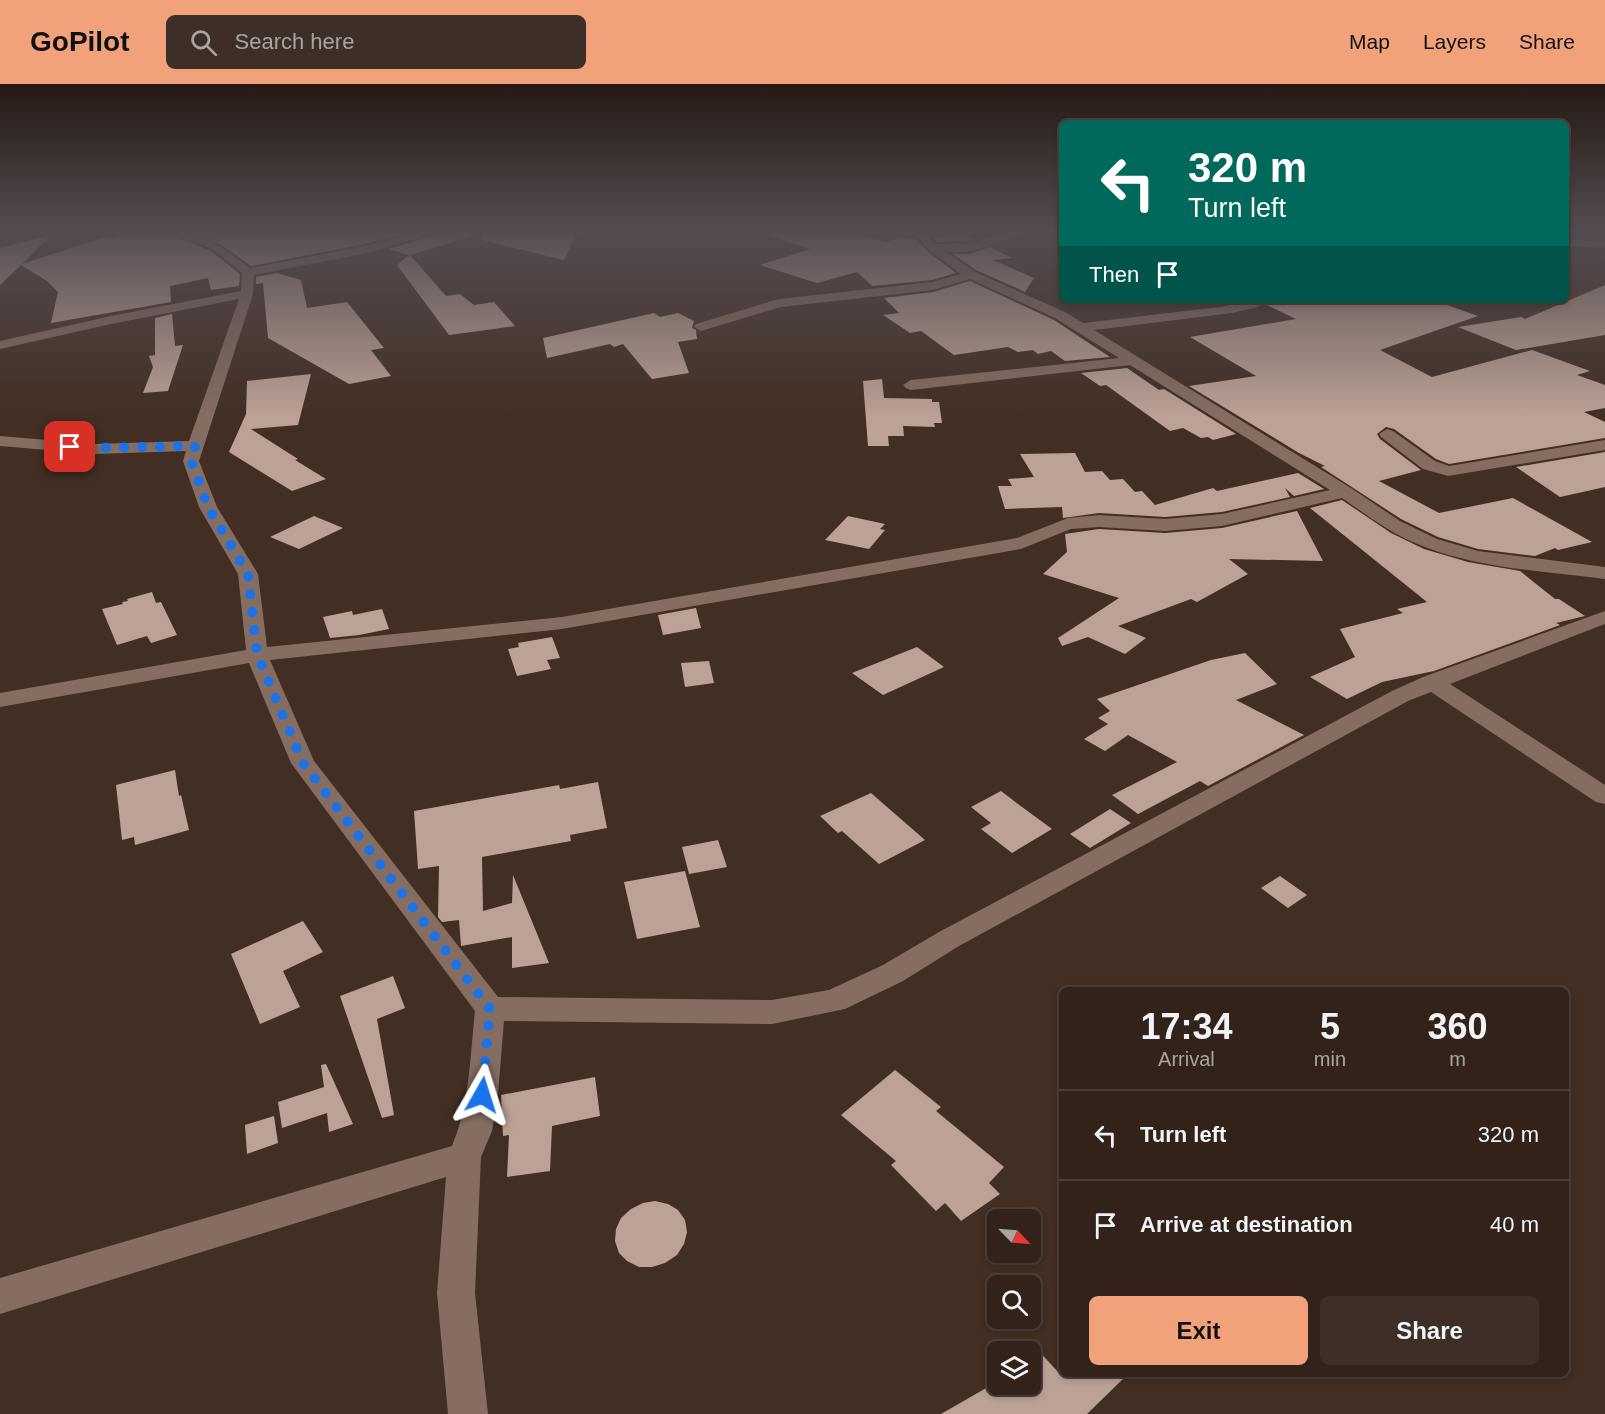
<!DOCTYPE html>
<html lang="en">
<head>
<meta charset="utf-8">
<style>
	:root { --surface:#32221a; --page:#3d2f27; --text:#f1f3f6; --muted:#a8a4a2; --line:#4d3f39; --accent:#f1a27b }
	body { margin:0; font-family:Arial,sans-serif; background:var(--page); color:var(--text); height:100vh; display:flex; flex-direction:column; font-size:22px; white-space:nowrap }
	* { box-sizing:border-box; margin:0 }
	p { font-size:20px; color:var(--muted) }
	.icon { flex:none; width:33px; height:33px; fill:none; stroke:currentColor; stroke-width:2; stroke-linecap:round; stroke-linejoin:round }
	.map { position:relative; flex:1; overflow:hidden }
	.drawer { position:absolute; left:1059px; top:903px; width:510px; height:390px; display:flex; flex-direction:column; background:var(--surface); border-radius:9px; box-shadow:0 3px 9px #0003,0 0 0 2px var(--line) }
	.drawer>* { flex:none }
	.hud { position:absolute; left:1059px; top:36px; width:510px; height:183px; border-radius:9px; box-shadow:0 3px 9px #0003,0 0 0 2px var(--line); background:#00695c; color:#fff; overflow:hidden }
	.needle { width:39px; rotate:115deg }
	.controls { position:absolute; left:987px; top:1125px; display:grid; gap:12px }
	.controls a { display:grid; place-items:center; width:54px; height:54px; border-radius:9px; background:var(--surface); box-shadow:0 3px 9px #0003,0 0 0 2px var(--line); font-size:30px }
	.pin { position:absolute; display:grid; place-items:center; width:51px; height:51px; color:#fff; margin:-26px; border-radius:12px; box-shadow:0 3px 9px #0006 }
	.me { position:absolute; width:66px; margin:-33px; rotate:6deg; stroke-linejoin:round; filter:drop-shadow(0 0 4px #0008) }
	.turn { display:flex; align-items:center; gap:21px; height:126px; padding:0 30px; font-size:27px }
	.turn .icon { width:78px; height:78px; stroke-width:2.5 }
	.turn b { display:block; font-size:42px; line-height:51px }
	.then { display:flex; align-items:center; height:57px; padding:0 30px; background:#0003; gap:12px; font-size:22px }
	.eta { display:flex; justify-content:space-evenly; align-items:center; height:102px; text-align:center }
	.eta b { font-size:36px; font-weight:800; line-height:42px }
	.primary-button { display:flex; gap:12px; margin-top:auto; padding:12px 30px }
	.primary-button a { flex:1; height:69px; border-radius:9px; background:var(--accent); color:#111; font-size:24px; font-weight:800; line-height:69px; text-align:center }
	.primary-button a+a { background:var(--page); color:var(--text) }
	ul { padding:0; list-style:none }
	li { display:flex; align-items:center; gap:18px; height:90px; padding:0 30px; border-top:2px solid var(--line) }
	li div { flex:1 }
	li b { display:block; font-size:22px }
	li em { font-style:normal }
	header { display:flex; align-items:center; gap:36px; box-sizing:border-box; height:84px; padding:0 30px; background:var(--accent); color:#111 }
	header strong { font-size:28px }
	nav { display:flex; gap:33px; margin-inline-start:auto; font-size:21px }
	.search { width:420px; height:54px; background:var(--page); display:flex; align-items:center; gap:15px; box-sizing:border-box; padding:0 21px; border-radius:9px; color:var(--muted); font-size:22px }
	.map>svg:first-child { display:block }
	.building { fill:#bca296 }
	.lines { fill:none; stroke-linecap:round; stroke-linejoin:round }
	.street { fill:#856d61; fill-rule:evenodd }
	.route { stroke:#1a73e8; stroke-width:10; stroke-dasharray:0 18 }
</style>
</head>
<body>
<header>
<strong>GoPilot</strong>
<div class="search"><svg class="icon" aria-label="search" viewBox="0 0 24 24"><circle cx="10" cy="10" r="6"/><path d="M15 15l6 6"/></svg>Search here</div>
<nav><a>Map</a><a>Layers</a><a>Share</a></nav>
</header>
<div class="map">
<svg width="1605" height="1330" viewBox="0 0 1605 1330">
	<rect width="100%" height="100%" fill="#422e23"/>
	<path class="building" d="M119 148H165L211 167 240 190 239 202 211 206 208 194 170 202 171 218 51 239 58 208 47 197 21 181 0 201V164L51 151 22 180 105 153H118Z
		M191 148H410L365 160 251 182 223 162Z
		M436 148H470V153L410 171 446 212 460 210 474 221 494 218 515 242 449 251 397 181 409 171 388 165 433 152Z
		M483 148H577L564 176 482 156Z
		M771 148H848L886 158 902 153 917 156 928 168 956 189 932 196 872 202 857 188 817 199 760 181 810 165 771 152Z
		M960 149 974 156 937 158 933 154Z
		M990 163 1012 174 993 176 1034 194 1025 208 976 186 953 170H970Z
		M277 189 301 196 307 224 347 218 384 264 371 266 391 292 349 300 268 254 263 199 256 200V193Z
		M970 197 1054 236 1110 273 1065 277 1051 267 1038 270 1033 266 1018 268 1008 263 954 271 921 247 910 249 883 231 899 229 884 214 933 208Z
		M1605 201V251L1516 266 1458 243 1521 233 1525 235Z
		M1273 216H1433L1478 232 1380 266 1432 293 1532 266 1590 287 1577 291 1605 301V324L1584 328 1605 338V354L1449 380 1436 375 1394 345 1386 343 1377 350 1380 355 1421 386 1379 397 1439 429 1513 414 1592 458 1558 466 1555 464 1535 472 1478 465 1438 453 1401 435 1321 383 1325 382 1299 369 1189 302 1256 292 1190 253 1296 235 1267 221Z
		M654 229 660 233 678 229 694 237 692 244 696 246 697 255 678 258 689 289 652 295 623 260 614 263 610 260 547 274 543 254Z
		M172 230 175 262 183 261 168 307 143 309 153 283 149 272 155 271V234Z
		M1127 284 1159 306 1164 305 1236 350 1213 356 1208 353 1201 354 1183 344 1170 347 1106 301 1100 302 1081 289Z
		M311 290 298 341 251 345 298 375 295 376 326 395 292 407 229 368 246 330 247 297Z
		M882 295 884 314 932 315V318H939L942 339H934L935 343 903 342 904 352H888L889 362H868L863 297Z
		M1605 368V403L1560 413 1516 383Z
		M1075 369 1085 388 1102 387 1110 396 1123 395 1135 408 1142 407 1155 421 1213 404 1217 407 1298 389 1324 405 1294 412 1285 404 1290 413 1222 428 1165 433 1099 429 1063 434 1062 423 1005 425 998 402H1012L1008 395 1034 393 1020 370Z
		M1342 416 1391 449 1424 465 1468 478 1520 487 1555 515H1559L1585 532 1556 539 1560 541 1434 587 1382 598 1347 615 1310 593 1355 573 1340 545 1403 529 1397 525 1427 518 1310 424Z
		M1297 427 1323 477 1229 475 1248 490 1197 518 1191 515 1118 542 1146 554 1125 570 1088 553 1062 562 1058 554 1119 514 1043 490 1067 468 1065 450 1099 445 1165 449 1222 444Z
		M314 432 343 444 299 465 270 453Z
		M848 432 885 440 880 445 885 446 869 465 825 456Z
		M152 508 156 519 161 518 177 551 151 559 147 552 117 561 102 525 123 520 122 518 128 517 127 515Z
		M696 524 701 544 663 551 658 531Z
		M382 525 389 545 359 551 330 554 323 533 352 527 353 531Z
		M552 553 560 574 547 576 551 585 517 592 508 565 519 563 518 559Z
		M917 563 944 583 883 611 852 589Z
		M1245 569 1277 600 1236 616 1304 651 1208 702 1200 697 1138 730 1112 711 1177 678 1128 651 1105 667 1084 655 1108 640 1098 634 1110 627 1097 615 1211 576Z
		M709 577 714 599 685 603 681 579Z
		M175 686 179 712 181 711 189 746 135 761 134 753 122 756 116 701Z
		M598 698 607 744 570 751 571 757 482 773 483 827 512 819 513 791 549 879 512 884V853L461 862 459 836 442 838 438 833 439 782 418 785 414 727 559 701 560 705Z
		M1001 707 1018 720 1052 745 1012 769 981 745 991 739 971 723Z
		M871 709 925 756 879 780 842 747 838 749 820 732Z
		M1110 725 1131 739 1090 764 1070 750Z
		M718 756 727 783 689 790 682 763Z
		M685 787 700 843 637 855 624 798Z
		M1280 792 1307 811 1288 824 1261 804Z
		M303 837 323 868 283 887 300 923 260 940 231 870Z
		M393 892 405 924 377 935 394 1031 382 1034 340 912Z
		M326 980 353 1040 329 1048 327 1029 282 1044 278 1018 324 1003 321 981Z
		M895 986 941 1023 936 1027 1004 1083 989 1099 1000 1110 961 1137 945 1119 936 1127 891 1081 896 1077 841 1031Z
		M595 993 600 1032 552 1042 550 1087 507 1093 509 1051 503 1052 501 1011Z
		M274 1032 278 1059 247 1070 245 1041Z
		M655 1117 668 1120 678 1126 685 1136 687 1148 684 1160 677 1171 665 1179 652 1183H639L627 1177 619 1169 615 1157 616 1145 621 1134 631 1125 643 1119Z
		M1034 1262 1060 1290H1128L1087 1330H941L988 1303 998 1294V1300H1030V1268H1027Z"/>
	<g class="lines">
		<path class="street" d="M167 148C200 145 226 165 250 184L366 162 417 148H434L432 150 367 169 254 191 253 210 199 377 217 423 258 490 267 563 562 533 1017 454 1068 434 1099 431 1165 435 1222 430 1330 406 1130 281 911 306 906 304 903 301 911 296 1119 274 1055 234 970 195 933 206 781 223 701 247 694 243 696 240 779 215 932 198 961 190 929 166 912 148H923L936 160H968L1009 148H1024L1023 150 969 168H946L975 188 1065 228 1083 239 1220 223 1253 216H1271L1258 223 1232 229 1094 246 1351 404 1400 437 1437 455 1478 467 1605 483V495C1545 487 1482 485 1425 463 1394 452 1368 432 1342 414L1222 442 1165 447 1099 443 1071 445 1021 465 562 545 270 576 314 677 498 913 772 916 829 906 883 881 939 848 1392 607 1423 593 1605 527V540L1450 600 1605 701V720L1596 718 1431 608 1408 617 959 862 903 897 845 925 772 940 504 937 498 1010 492 1047 481 1073 475 1209 488 1330H448L437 1209 446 1093 0 1230V1194L452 1062C470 1020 470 971 475 927L291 679 249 579 0 623V609L246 566 238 490 199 423 183 377 186 367 94 370 0 362V352L94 360 189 357 239 215 111 240 0 265V257L111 232 241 207 242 189 212 165Z
			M1566 156 1605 157V163L1566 162Z
			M1387 345 1393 347 1435 377 1449 382 1605 356V366L1448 392 1423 385 1381 353 1379 350Z"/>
	</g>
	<linearGradient id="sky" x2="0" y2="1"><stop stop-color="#241913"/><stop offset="0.44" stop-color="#544c50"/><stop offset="1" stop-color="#544c50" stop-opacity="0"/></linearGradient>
	<rect width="1605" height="334" fill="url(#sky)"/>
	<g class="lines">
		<path class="route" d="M70 363 94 364 195 362 191 377 208 423 248 490 257 570 303 679 490 925 482 1011"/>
	</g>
</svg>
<div class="controls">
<a><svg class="needle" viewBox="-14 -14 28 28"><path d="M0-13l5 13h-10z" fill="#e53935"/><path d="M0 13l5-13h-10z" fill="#a8a4a2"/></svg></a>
<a><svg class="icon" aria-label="search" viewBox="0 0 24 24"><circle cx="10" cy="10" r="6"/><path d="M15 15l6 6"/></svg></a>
<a><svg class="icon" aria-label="layers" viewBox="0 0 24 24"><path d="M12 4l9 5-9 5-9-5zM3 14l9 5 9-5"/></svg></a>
</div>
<div class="pin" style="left:70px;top:363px;background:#d93025"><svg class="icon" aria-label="arrive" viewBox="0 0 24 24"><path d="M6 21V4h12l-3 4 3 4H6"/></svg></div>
<svg class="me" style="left:482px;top:1011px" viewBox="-20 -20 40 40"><path d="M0-17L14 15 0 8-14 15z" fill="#1a73e8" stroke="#fff" stroke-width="4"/></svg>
<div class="hud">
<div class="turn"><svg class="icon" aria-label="left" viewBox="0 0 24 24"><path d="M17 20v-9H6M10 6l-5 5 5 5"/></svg><div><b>320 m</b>Turn left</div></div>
<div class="then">Then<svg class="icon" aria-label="arrive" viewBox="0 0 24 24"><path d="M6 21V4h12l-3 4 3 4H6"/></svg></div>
</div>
<section class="drawer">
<div class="eta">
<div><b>17:34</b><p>Arrival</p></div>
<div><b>5</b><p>min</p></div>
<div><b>360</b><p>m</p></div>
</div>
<ul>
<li><svg class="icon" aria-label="left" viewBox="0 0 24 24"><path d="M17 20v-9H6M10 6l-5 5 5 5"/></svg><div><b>Turn left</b></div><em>320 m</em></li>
<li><svg class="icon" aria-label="arrive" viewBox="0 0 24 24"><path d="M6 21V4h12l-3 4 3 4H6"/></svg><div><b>Arrive at destination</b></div><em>40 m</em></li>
</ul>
<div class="primary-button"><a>Exit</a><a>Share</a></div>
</section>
</div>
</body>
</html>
